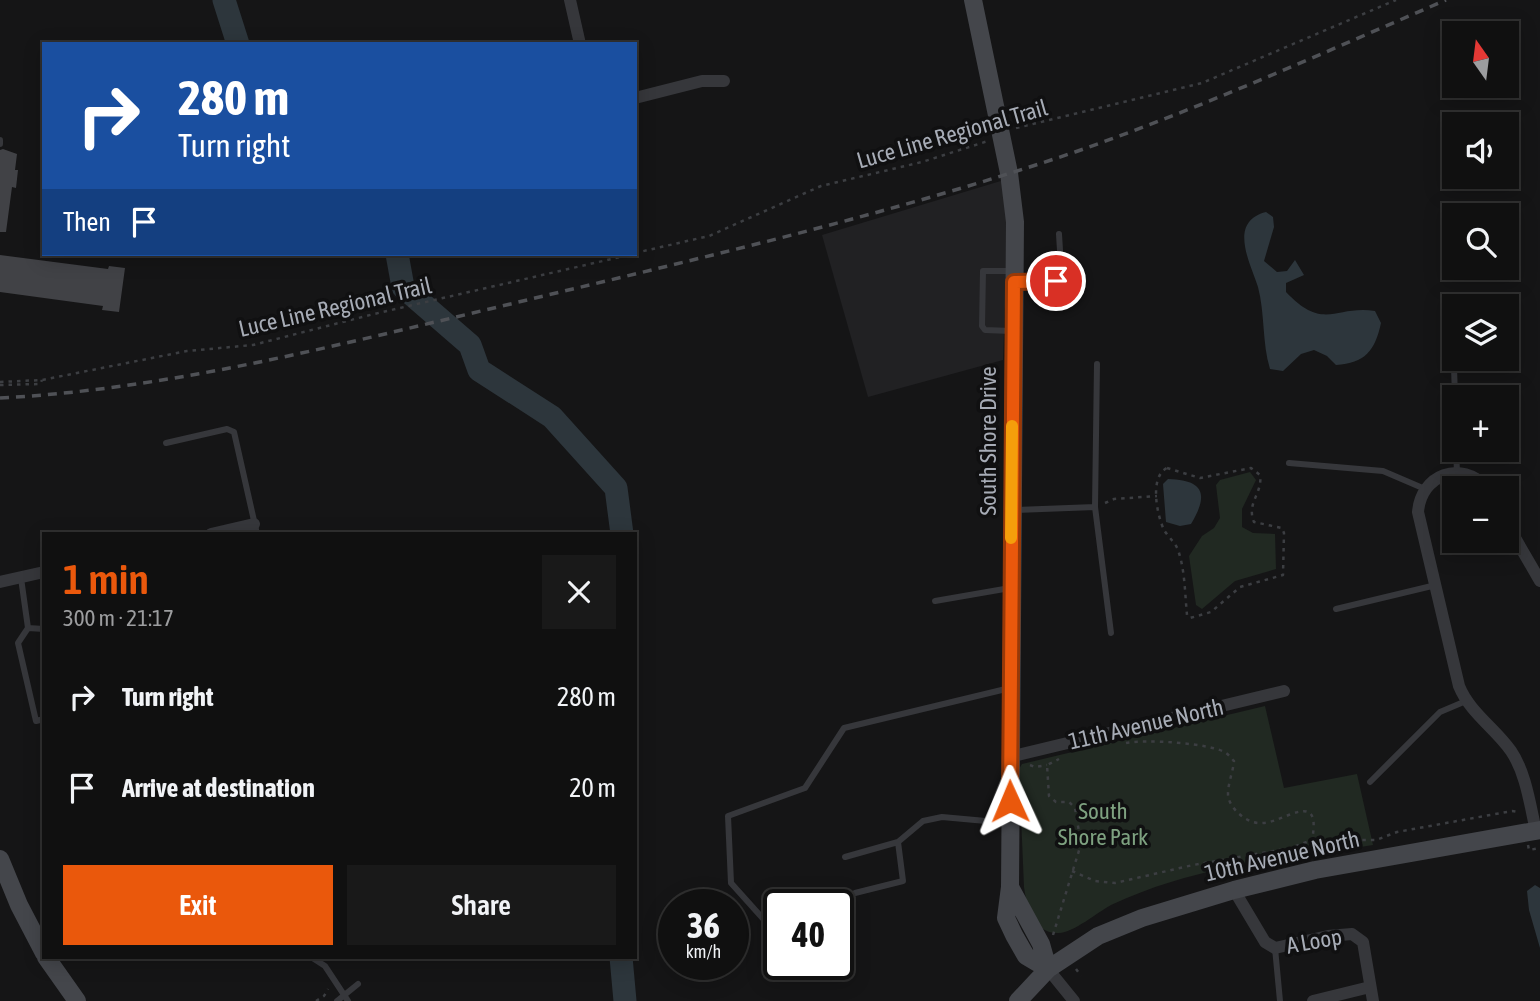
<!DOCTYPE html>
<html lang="en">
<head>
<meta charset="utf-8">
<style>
	:root { --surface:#101010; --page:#191919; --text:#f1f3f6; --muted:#9c9d9f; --line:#303030; --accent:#ea580c }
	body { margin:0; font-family:"Asap Condensed",sans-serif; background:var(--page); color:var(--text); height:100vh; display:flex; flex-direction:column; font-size:26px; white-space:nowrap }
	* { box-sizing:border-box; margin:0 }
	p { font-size:23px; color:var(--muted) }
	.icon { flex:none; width:38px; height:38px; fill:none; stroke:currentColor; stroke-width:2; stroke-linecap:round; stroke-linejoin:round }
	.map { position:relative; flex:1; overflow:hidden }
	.panel { position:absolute; left:42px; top:532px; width:595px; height:427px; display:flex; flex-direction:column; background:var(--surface); border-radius:0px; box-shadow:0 4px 18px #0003,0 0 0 2px var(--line) }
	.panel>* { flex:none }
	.guide { position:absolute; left:42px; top:42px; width:595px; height:214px; border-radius:0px; box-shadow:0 4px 18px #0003,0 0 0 2px var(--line); background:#1a4fa0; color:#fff; overflow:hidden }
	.needle { width:46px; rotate:346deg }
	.buttons { position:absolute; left:1442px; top:21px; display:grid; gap:14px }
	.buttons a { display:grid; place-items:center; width:77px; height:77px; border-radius:0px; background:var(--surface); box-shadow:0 4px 18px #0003,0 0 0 2px var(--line); font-size:35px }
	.speed { position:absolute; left:658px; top:889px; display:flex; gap:14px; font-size:35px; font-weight:700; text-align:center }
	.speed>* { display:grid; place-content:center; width:91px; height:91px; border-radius:50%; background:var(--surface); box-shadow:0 4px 18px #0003,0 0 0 2px var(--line); line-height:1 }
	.speed small { font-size:18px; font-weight:400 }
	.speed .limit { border:4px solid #111; border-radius:10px; background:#fff; color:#111 }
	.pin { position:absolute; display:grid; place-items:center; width:60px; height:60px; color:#fff; margin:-30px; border:4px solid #fff; border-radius:50%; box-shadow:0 2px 7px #0007 }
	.me { position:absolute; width:77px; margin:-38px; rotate:359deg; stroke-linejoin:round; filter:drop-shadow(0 0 5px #0008) }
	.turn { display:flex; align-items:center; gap:24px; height:147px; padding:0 21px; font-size:32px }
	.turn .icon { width:91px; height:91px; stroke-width:2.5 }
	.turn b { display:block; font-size:49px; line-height:60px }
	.then { display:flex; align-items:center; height:66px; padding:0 21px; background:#0003; gap:14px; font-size:26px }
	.round { display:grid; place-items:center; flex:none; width:74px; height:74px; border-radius:0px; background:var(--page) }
	.summary { display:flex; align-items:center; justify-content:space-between; height:119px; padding:0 21px }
	h1 { font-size:42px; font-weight:600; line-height:52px; color:var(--accent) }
	.action { display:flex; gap:14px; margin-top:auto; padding:14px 21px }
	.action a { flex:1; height:80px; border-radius:0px; background:var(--accent); color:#fff; font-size:28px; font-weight:600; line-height:80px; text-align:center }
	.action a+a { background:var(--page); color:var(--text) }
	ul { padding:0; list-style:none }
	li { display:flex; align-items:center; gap:21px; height:91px; padding:0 21px }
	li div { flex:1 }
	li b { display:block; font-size:26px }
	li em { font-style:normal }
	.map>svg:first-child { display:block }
	.built { fill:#212123 }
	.green { fill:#212922 }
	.water { fill:#2d363c }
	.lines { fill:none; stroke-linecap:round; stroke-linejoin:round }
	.river { stroke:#2d363c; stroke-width:23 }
	.building { fill:#414246 }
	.path { stroke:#3c3e42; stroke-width:2.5; stroke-dasharray:3.5 5; stroke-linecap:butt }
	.lane { stroke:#36373b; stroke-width:6 }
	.street { stroke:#36373b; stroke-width:12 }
	.secondary { stroke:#44464b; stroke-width:18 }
	.rail { stroke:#4f5156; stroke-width:3.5; stroke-dasharray:9 7; stroke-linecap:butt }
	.route-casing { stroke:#983908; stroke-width:18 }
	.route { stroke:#ea580c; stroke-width:12 }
	.slow { stroke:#f59e0b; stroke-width:12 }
	.labels { text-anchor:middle; stroke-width:7; stroke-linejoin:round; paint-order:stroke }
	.street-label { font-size:23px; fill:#a7acb6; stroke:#101011 }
	.park-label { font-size:23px; fill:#7ea180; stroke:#101011 }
</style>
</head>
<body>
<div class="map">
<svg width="1540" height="1001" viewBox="0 0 1540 1001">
	<rect width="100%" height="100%" fill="#151516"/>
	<path class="built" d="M1004 180 1008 221 1003 360 868 397 822 235Z"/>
	<path class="green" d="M1250 472 1256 480 1242 509V527L1253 533 1275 534 1276 569 1235 581 1202 609 1196 605 1189 556 1202 536 1214 528 1220 518 1216 485 1220 480Z
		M1265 706 1284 788 1357 774 1373 845C1306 856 1236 861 1171 882 1151 888 1130 896 1111 905 1098 912 1073 933 1059 933 1034 934 1027 908 1024 887L1019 769 1022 764Z"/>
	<path class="water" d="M1266 212 1273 217 1274 227 1264 261 1277 272 1287 271 1295 260 1304 275 1286 283V292C1324 332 1335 305 1375 311L1381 323C1375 351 1365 363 1336 365L1327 356 1314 350 1301 354 1283 371 1270 369C1262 343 1265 313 1258 287 1251 264 1227 222 1266 212Z
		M1168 479C1204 480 1209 494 1191 524L1180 526 1166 522 1163 484Z
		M1535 885 1540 888V948L1529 910 1527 891Z"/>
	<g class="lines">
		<path class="river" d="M224 0 238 44
			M397 254 403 287 470 345 479 370 552 417 616 488 622 534
			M621 957 625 1001"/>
	</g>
	<path class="building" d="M3 149 17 154 15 170H18L16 188 12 187 6 232H0V150Z
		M0 255 108 269 109 266 125 268 119 312 102 310 103 306 0 292Z"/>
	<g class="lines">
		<path class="path" d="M1016 128 1202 83 1396 0
			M635 253 709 236 821 186 922 162 988 141
			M0 382 42 380 187 351 253 345 374 314 633 254
			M0 385 40 384 42 380
			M1167 468 1200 478 1251 468 1260 475C1263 493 1246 503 1254 522L1282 528 1284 533 1283 575 1240 587 1211 612 1190 618 1187 615C1185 595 1185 572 1179 553 1177 544 1169 538 1164 530 1157 515 1149 477 1167 468Z
			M1105 503 1114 499 1157 496
			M1126 743C1143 739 1212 743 1226 753 1229 755 1231 758 1234 761 1233 772 1228 783 1228 794 1228 801 1233 808 1238 813 1245 819 1253 824 1263 823 1285 822 1322 788 1312 840
			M1030 765 1035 767 1047 765
			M1528 845 1529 850 1540 848
			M1072 871 1095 881 1115 883 1193 865 1291 848 1312 840H1376L1397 832 1512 811 1519 812
			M1053 935 1081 844 1075 808 1069 802H1056L1049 796 1047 765 1059 759
			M1076 969 1081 976
			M316 1001 324 996 328 989"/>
		<path class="lane" d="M0 140V144
			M1016 282 1056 281 1061 267 1059 234
			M1011 331 985 330 982 326 983 271H1012
			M1097 364 1095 507 1111 633
			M1454 367 1455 397
			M166 443 227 429 234 432 257 534
			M1456 450 1457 472
			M1289 463 1383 471 1425 489
			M1014 510 1095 507
			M21 578 28 628 18 643 36 721 44 719
			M935 601 1010 588
			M1336 609 1436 585
			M28 628 44 629
			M1370 782 1440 712 1466 701
			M845 857 898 842 923 821 942 817 1008 823
			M855 893 903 881 898 842
			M774 931 731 883 728 816 805 788 844 728 1010 688
			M1275 948 1280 1001
			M311 957 325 966 348 1001
			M337 1001 358 984"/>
		<path class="street" d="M570 0 580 44
			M635 98 702 81H724
			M1487 488C1461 459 1421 475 1418 512L1459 686C1470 713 1495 728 1511 751 1526 773 1530 805 1536 831
			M1507 524 1540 581
			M211 534 254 524
			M0 582 44 572
			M1009 757 1284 691
			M1234 890 1265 942 1275 948 1328 936 1352 934 1363 942 1373 1001
			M1048 969 1074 1001
			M1313 1001 1370 987"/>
		<path class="secondary" d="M973 0 1009 173 1015 222 1010 887 1006 918 1014 935 1026 956 1048 969
			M0 859 19 905 44 953
			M1010 887 1041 944 1048 969
			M46 957 77 1001
			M1018 1001 1048 969 1098 936 1142 918 1234 890 1315 870 1540 830"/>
		<path class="rail" d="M0 398C170 389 333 346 498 307 692 260 886 216 1075 152 1201 108 1323 53 1446 0"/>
	</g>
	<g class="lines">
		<defs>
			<path id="route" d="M1010 801 1014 282 1056 281"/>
		</defs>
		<use href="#route" class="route-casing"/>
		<use href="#route" class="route"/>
		<path class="slow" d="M1011 538 1012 426"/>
	</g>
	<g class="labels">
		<g class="street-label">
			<text transform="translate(952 134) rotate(-16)" y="8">Luce Line Regional Trail</text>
			<text transform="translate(335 307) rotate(-13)" y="8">Luce Line Regional Trail</text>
			<text transform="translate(988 441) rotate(-90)" y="8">South Shore Drive</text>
			<text transform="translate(1146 724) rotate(-13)" y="8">11th Avenue North</text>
			<text transform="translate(1282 856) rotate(-13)" y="8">10th Avenue North</text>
			<text transform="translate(1314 941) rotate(-10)" y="8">A Loop</text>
		</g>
		<g class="park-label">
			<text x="1103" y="819">South<tspan x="1103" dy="26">Shore Park</tspan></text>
		</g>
	</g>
</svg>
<div class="buttons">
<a><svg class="needle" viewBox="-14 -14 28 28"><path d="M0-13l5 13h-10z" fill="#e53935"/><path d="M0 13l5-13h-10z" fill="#9c9d9f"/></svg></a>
<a><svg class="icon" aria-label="sound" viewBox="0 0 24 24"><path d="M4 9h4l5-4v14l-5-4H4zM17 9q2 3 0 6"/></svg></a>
<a><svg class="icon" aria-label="search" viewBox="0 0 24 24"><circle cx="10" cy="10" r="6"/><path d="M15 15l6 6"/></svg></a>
<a><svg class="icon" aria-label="layers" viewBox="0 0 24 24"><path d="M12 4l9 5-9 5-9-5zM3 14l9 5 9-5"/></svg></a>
<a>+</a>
<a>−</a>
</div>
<div class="speed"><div>36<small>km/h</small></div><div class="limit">40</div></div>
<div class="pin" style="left:1056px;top:281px;background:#d93025"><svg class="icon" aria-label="arrive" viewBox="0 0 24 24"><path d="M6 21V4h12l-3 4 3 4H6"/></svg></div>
<svg class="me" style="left:1010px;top:801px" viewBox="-20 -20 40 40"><path d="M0-17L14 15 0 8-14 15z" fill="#ea580c" stroke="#fff" stroke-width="4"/></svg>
<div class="guide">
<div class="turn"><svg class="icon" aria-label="right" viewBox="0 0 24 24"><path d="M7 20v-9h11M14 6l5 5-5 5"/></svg><div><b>280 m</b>Turn right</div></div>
<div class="then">Then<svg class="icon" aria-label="arrive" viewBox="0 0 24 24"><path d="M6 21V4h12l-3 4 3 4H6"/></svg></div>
</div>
<section class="panel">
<div class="summary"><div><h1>1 min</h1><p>300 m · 21:17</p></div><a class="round"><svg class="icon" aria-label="close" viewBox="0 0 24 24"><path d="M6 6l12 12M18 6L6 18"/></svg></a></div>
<ul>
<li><svg class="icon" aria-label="right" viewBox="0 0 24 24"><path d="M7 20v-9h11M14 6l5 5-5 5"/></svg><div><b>Turn right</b></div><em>280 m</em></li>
<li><svg class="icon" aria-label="arrive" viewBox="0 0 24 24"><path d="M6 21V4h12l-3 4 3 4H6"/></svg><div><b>Arrive at destination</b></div><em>20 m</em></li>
</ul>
<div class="action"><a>Exit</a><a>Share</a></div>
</section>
</div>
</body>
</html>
